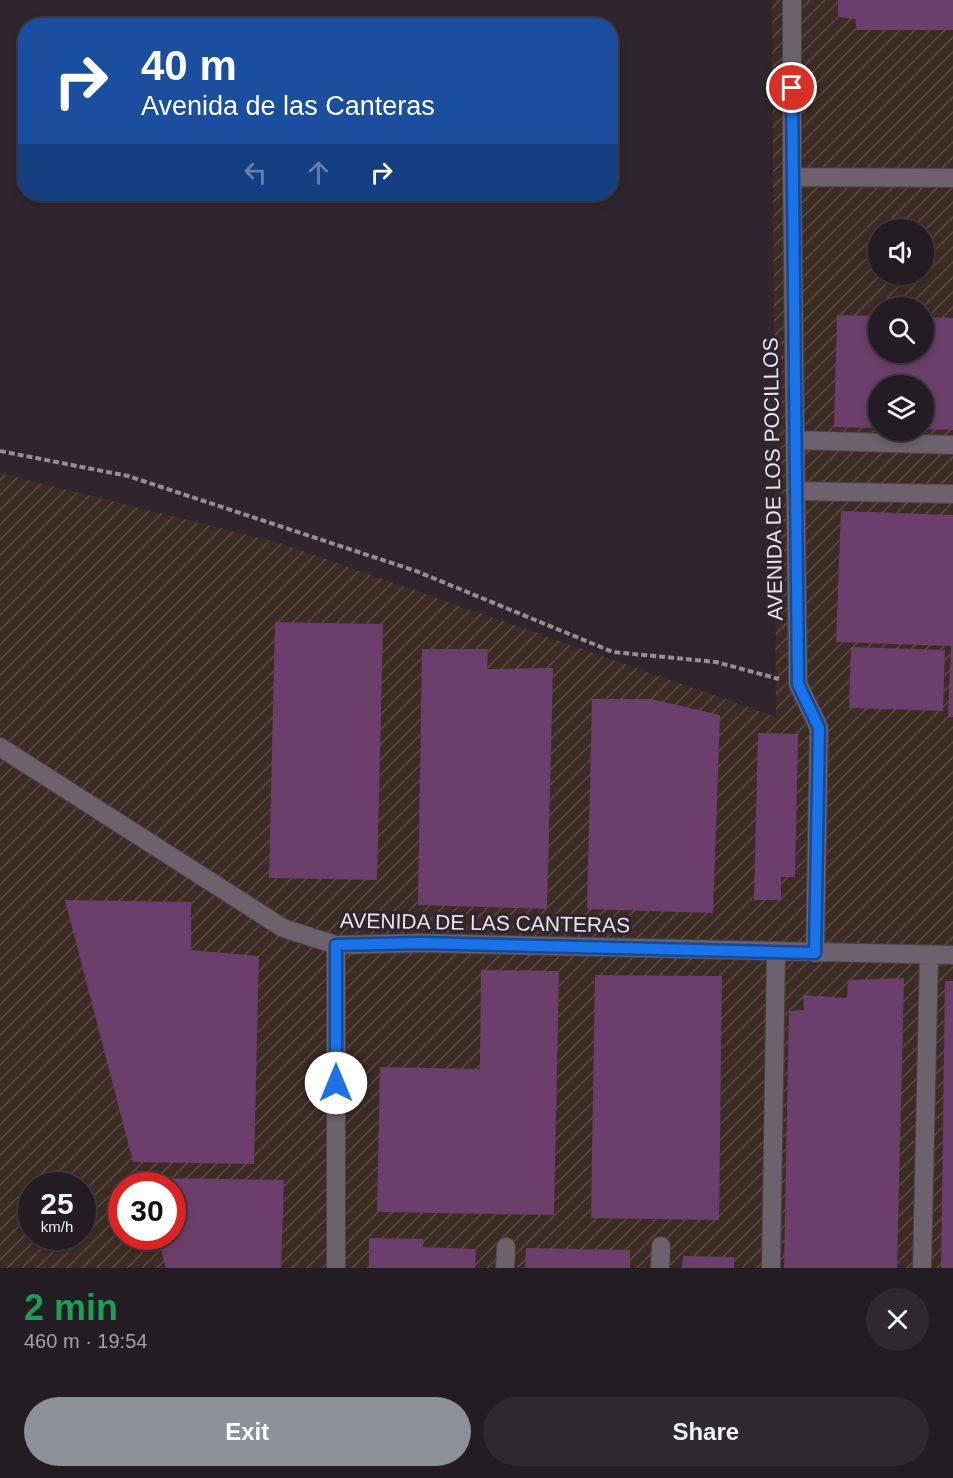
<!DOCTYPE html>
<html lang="en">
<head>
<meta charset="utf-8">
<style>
	:root { --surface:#231c22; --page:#2f292f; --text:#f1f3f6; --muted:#a3a1a5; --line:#403a40; --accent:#8c9099 }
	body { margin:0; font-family:Helvetica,sans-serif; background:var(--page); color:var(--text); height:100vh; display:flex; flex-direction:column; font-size:22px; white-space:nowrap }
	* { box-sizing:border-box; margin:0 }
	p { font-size:20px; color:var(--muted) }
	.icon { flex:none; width:33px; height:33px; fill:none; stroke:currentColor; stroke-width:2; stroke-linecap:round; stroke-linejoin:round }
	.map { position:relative; height:1268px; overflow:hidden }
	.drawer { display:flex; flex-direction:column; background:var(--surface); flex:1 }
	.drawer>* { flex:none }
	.hud { position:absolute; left:18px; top:18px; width:600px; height:183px; border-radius:24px; box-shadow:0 3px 9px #0003,0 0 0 2px var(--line); background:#1a4fa0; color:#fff; overflow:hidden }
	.buttons { position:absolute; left:868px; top:219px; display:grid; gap:12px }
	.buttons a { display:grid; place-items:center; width:66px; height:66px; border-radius:50%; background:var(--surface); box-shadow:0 3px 9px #0003,0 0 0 2px var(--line); font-size:30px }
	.speed { position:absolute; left:18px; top:1172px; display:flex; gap:12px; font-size:30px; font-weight:700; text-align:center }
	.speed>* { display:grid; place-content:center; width:78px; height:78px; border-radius:50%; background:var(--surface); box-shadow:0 3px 9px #0003,0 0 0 2px var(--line); line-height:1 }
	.speed small { font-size:15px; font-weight:400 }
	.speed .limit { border:9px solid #d22; background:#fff; color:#111 }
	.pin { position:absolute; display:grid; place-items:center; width:51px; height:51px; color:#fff; margin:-26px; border:3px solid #fff; border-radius:50%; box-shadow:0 2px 6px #0007 }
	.me { position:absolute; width:66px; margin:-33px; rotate:0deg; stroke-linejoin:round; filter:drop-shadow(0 0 4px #0008) }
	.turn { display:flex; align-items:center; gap:21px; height:126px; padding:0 24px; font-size:27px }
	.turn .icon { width:78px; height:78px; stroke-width:2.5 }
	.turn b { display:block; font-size:42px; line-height:51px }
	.lanes { display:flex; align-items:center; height:57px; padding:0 24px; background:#0003; justify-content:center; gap:30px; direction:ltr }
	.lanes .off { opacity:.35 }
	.round { display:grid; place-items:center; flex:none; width:63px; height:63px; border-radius:32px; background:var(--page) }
	.overview { display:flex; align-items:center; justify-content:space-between; height:102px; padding:0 24px }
	h1 { font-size:36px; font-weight:800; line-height:45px; color:#1e9e55 }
	.action { display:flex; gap:12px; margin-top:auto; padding:12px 24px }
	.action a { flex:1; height:69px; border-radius:36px; background:var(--accent); color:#fff; font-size:24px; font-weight:800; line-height:69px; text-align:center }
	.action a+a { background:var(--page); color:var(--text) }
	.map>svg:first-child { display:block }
	.industrial { fill:url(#industrial-furrows); fill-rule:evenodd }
	.building { fill:#6c3e6b }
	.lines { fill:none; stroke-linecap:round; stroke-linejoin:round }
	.minor-casing { stroke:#4a4249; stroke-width:20 }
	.path { stroke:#968e96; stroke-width:4; stroke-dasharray:6 3; stroke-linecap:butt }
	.minor { stroke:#6c616c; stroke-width:18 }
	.route-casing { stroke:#114b97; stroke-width:15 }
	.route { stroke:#1a73e8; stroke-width:10 }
	.labels { text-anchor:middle; stroke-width:6; stroke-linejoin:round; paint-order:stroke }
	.street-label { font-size:21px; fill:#ebe5eb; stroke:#2f252e }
</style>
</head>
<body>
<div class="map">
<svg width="953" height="1268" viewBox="0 0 953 1268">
	<defs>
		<pattern id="industrial-furrows" width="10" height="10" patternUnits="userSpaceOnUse" patternTransform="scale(1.5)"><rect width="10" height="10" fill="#3d2c23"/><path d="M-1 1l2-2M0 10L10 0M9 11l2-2" fill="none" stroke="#594a43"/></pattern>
	</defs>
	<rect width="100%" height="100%" fill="#2f252e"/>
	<path class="industrial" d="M772 0H953V1268H0V473L280 543 776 717ZM879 230H924V274H879ZM879 308H924V352H879ZM879 386H924V430H879ZM32 1185H82V1236H32ZM122 1185H172V1236H122Z"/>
	<path class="building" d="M838 0H953V30H857L855 19 838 17Z
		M837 315 879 316V352H924V317L953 318V430L924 429V386H879V428L834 427Z
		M841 511 953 515V717H948L951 646 836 642Z
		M275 622 383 624 377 880 269 878Z
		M851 647 945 650 943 711 849 708Z
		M422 649H488L487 669 553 668 547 909 418 905Z
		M592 699H651L720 715 713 913 587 909Z
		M758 733 798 734 795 877H781V900H754Z
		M65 900 191 902V950L259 956 254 1164 133 1162Z
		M481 970 559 971 554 1215 377 1212 380 1067 480 1069Z
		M595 975 722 976 719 1220 591 1218Z
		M904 978 897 1268H784L789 1011 804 1010 803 995 847 998 848 980Z
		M945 981H953V1268H941Z
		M157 1178 284 1180 281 1268H166L157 1236H172V1185H149Z
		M369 1238 423 1239V1247L476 1249 475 1268H369Z
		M526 1248 630 1250V1268H525Z
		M683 1256 734 1257V1268H682Z"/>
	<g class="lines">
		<defs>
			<path id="minor" d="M792 0V177L798 684 819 728 815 953
				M792 177 953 178
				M795 440 953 445
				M795 491 953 494
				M0 747 283 928 336 945 420 943 953 955
				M336 945V1268
				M505 1268 506 1247
				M660 1268 661 1246
				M771 1268 776 952
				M922 1268 929 955"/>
		</defs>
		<use href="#minor" class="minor-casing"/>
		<path class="path" d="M0 451 128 476 416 571 613 652 716 662 779 679"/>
		<use href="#minor" class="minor"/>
	</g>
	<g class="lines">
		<defs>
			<path id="route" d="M336 1083V945L420 943 815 953 819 728 798 684 792 88"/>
		</defs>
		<use href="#route" class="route-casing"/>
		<use href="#route" class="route"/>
	</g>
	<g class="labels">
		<g class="street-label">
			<text transform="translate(773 479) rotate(-91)" y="7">AVENIDA DE LOS POCILLOS</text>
			<text transform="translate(485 923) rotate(1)" y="7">AVENIDA DE LAS CANTERAS</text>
		</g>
	</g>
</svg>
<div class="buttons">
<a><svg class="icon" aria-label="sound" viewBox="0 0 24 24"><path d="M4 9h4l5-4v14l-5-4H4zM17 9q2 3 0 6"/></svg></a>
<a><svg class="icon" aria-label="search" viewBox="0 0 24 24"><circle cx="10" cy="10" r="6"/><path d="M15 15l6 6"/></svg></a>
<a><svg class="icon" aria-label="layers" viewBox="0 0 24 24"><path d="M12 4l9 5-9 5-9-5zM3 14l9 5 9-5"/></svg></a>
</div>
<div class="speed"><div>25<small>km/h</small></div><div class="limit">30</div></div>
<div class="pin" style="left:792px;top:88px;background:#d93025"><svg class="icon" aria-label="arrive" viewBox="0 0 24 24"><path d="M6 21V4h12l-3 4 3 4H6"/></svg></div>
<svg class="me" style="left:336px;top:1083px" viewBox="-20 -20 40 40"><circle r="19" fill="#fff"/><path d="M0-13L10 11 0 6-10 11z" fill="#1a73e8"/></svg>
<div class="hud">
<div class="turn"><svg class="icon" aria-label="right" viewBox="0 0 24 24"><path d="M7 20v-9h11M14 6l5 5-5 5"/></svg><div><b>40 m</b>Avenida de las Canteras</div></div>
<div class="lanes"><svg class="icon off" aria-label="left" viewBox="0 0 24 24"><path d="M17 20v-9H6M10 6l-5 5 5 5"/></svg><svg class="icon off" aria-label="ahead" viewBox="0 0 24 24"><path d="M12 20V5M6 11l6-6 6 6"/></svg><svg class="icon" aria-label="right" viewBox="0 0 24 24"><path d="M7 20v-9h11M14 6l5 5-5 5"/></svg></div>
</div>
</div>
<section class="drawer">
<div class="overview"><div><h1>2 min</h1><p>460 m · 19:54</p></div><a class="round"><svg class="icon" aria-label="close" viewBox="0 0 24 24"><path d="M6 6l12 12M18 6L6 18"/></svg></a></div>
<div class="action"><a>Exit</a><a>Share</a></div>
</section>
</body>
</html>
